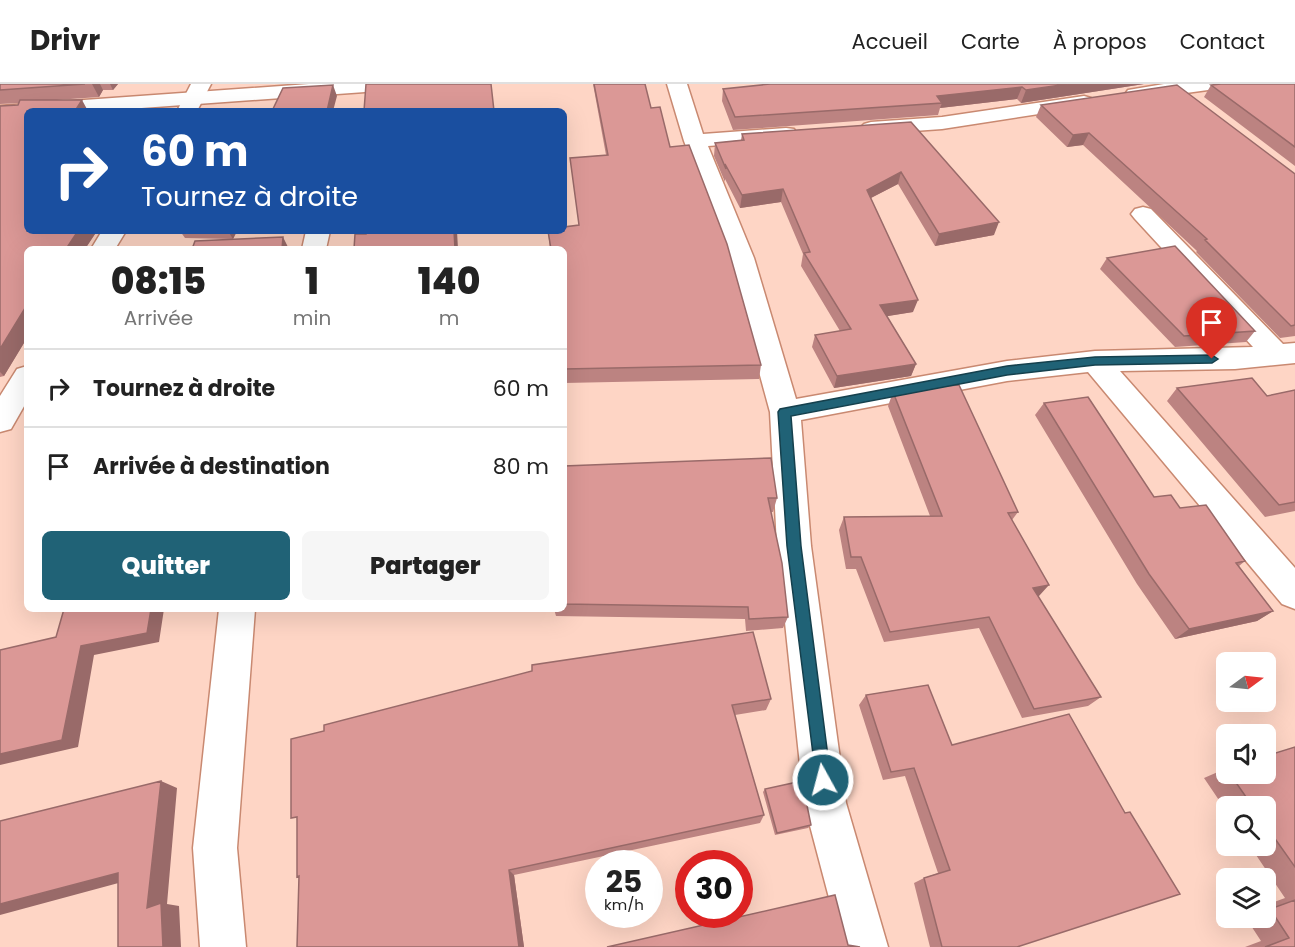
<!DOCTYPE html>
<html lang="fr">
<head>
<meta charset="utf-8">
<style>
	:root { --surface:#fff; --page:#f6f6f6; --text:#222; --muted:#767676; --line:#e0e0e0; --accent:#206276 }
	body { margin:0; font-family:Poppins,sans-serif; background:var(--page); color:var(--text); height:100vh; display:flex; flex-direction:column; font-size:22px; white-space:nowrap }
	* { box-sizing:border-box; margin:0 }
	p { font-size:20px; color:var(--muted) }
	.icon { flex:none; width:33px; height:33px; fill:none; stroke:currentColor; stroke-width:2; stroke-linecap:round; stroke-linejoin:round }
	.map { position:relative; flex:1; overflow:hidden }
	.details { position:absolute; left:24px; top:162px; width:543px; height:366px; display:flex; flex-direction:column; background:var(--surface); border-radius:9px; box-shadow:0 6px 24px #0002 }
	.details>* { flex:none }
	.guide { position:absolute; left:24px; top:24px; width:543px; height:126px; border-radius:9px; box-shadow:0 6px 24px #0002; background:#1a4fa0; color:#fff; overflow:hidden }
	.needle { width:39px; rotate:75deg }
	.controls { position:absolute; left:1216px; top:568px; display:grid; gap:12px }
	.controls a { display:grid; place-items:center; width:60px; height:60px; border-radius:9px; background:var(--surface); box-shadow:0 6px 24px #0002; font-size:30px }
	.speed { position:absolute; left:585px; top:766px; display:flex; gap:12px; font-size:30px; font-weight:700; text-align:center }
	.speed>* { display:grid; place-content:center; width:78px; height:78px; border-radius:50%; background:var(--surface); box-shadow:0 6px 24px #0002; line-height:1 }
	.speed small { font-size:15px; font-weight:400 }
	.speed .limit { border:9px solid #d22; background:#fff; color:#111 }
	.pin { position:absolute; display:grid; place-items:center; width:51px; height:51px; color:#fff; margin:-62px -26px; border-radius:50% 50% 50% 0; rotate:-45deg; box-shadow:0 0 6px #0007 }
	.pin .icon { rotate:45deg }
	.me { position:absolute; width:66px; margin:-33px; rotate:353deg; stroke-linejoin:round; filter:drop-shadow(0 0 4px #0008) }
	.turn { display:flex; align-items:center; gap:21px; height:126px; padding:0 18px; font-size:27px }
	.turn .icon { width:78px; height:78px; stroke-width:2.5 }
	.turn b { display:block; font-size:42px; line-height:51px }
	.eta { display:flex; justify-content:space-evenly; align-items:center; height:102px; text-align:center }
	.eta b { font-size:36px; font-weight:800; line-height:42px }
	.primary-button { display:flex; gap:12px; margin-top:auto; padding:12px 18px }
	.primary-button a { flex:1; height:69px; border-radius:9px; background:var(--accent); color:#fff; font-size:24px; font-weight:800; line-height:69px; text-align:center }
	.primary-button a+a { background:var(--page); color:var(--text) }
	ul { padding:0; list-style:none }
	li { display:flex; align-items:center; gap:18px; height:78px; padding:0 18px; border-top:2px solid var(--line) }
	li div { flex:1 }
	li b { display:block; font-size:22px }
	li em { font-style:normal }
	header { display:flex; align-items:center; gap:36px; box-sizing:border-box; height:84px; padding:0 30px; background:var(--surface); border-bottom:2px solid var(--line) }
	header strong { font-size:28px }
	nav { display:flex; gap:33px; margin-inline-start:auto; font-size:21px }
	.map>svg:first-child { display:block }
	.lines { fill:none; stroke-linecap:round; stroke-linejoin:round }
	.minor-casing { stroke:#c98971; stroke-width:3 }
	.tertiary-casing { stroke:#c98971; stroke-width:3 }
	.minor { fill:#fff; fill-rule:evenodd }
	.tertiary { fill:#fff; fill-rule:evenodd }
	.wall { fill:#bc8381 }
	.shaded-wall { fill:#996a69 }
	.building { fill:#db9896; stroke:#996a69; stroke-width:1.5 }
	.route { fill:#206276; stroke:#15404d; stroke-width:1.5 }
</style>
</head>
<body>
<header>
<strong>Drivr</strong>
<nav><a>Accueil</a><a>Carte</a><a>À propos</a><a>Contact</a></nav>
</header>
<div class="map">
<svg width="1295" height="863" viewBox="0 0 1295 863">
	<rect width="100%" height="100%" fill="#fed5c5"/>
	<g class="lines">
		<defs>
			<path id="minor" d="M309 0H403L400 4 393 6 100 27H27V32L0 34V22Z
				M667 0H687L703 50 786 44 794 45 797 50 794 55 786 56 708 62 754 174 796 315 1007 277 1095 267 1253 263 1135 135 1131 130 1135 125 1143 123 1151 125 1283 260 1295 259V279L1235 285 1120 287 1295 484V525L1282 520 1088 288 1007 297 801 336 811 462 846 719 888 863H842L804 719 777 462 770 328 728 174 684 57Z
				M1164 0H1218L1215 4 1208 6 1135 16 1128 14 1125 10 1128 6Z
				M1084 12 1091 14 1094 18 1091 22 942 45 871 50 864 48 860 44 864 40 871 38 942 33Z
				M306 147H330L326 165H302Z
				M219 525H255L237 764 246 863H200L193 764Z"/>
			<path id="tertiary" d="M191 0H211L197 27H177Z
				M102 147H126L115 165H91Z
				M27 282V317L11 345 0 348V312L17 285Z"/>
		</defs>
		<use href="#minor" class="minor-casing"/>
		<use href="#tertiary" class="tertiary-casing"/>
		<use href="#minor" class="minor"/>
		<use href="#tertiary" class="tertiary"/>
	</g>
	<path class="wall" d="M0 0H118L113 6H103L99 13 56 16 27 27V147H97L85 165H27V254L4 292 0 293V22L18 21 19 19 0 20Z
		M593 0 651 24 670 63 761 281 759 295 564 299V165H550L548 147 579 141 570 74 606 71Z
		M770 0H1144L1021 19 1017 15 940 24 938 31 733 46 722 17 723 5Z
		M1295 0V82L1204 13 1211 1Z
		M1041 21 1295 90V252L1280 254 1196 168 1197 167 1083 61 1067 63 1036 33Z
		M911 38 994 151 935 162 898 100 871 114 913 228 887 232 916 280 911 292 834 304 812 263 815 251 840 247 801 182 803 170 781 118 740 124 725 95V98L714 72 715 59 741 56 742 50Z
		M180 147H237L233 155 185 154Z
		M1107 174 1255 247 1246 258 1175 263 1100 185Z
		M1177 304 1267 312 1295 306V427L1265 433 1167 317Z
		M893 308 1018 428 1012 436 1038 512 1101 613 1088 622 1022 634 979 544 884 558 856 485H846L839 446 844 433 930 432 888 322Z
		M1044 319 1154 413 1180 424 1245 477 1239 482 1273 527 1257 537 1175 555 1137 500 1035 331Z
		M564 382 777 414 773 428H771L788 533 783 544 746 547 745 535 556 532 554 525H564Z
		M928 601 1017 863H930L914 799 924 794 938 789 905 692 883 696 859 621 866 611Z
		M771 615 766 626 735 631 764 731 760 739 514 791 524 863H297L299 794 297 737 291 655Z
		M1295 664V863H1245L1261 857 1246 834H1266V821L1285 814 1250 762H1266V723H1227V728L1204 694 1227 684V690H1266Z
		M765 705 811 741 808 744 775 751 763 708Z"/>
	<path class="shaded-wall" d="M92 0H100L103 6 99 13Z
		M110 0H118L113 6Z
		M1068 0H1144L1021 19 1026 6Z
		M333 1 337 12 333 27H327Z
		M1022 3 1017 15 940 24 942 19 937 12Z
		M82 16 88 27H75Z
		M1089 49 1083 61 1067 63 1073 51Z
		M901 88 898 100 863 118 867 106Z
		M783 105 781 118 740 124 742 111Z
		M999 138 994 151 935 162 939 150Z
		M78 147H97L85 165H66Z
		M228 147H237L233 155Z
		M454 147H457L458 165H455Z
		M283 153 289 165H282Z
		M918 216 913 228 876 234 880 221Z
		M27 221V254L4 292 0 288V265Z
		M916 280 911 292 834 304 837 292Z
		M1049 501 1039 512 1023 515 1033 504Z
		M151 525H164L159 558 94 571 78 663 0 681V670L81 562Z
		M1273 527 1257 537 1175 555 1189 545Z
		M161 697 177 704 167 820 179 822 181 863H163L147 824Z
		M509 786 514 791 524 863H519Z
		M118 789 137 794 0 831V820Z"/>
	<path class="building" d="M0 0H85L0 6Z
		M366 0H491L494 27H364Z
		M594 0H645L651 24 660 23 670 63 689 61 727 160 761 281 564 285V165H551L548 147H564V143L579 141 570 74 608 71Z
		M770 0H1068L1026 6 1022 3 937 12 942 19 735 33 723 5Z
		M1221 0H1295V63L1211 1Z
		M333 1 327 27H272L283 4Z
		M1177 1 1295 90V241L1291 242 1205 156 1207 155 1089 49 1073 51 1041 21Z
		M20 16H82L75 27H27V147H78L66 165H27V221L0 265V22L18 21Z
		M911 38 999 138 939 150 901 88 867 106 918 216 880 221 916 280 837 292 815 251 851 245 804 169 810 168 783 105 742 111 725 80 726 85 715 59 744 56 742 50Z
		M366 147H454L455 165H354L355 150H366Z
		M283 153 282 165H192L195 157Z
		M1175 162 1255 247 1184 252 1107 174Z
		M1252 294 1267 312 1295 306V418L1279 421 1177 304Z
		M931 301 932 303 959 301 1018 428 1008 429 1049 501 1033 504 1101 613 1034 625 989 533 890 548 861 473H851L844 433 942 432 893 308Z
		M1088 313 1154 413 1171 411 1180 424 1206 421 1245 477 1236 479 1273 527 1189 545 1149 490 1044 319Z
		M771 374 777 414H768L782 479 788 533 749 535 748 523 564 520V382Z
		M64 525H151L147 549 81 562 62 656 0 670V566L56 553Z
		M753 548 771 615 732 621 764 731 509 786 519 863H297L299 792 297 793V733L291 734V655L324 647V641L532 587V581Z
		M928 601 952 661 1069 630 1125 729 1130 728 1180 810 1017 863H942L924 794 950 786 914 684 891 688 866 611Z
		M1295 663V783L1266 742V723H1253L1230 690H1266V672Z
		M161 697 147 824 161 819 163 863H118V789L0 820V737Z
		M802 697 811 741 777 749 765 705Z
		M835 811 848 861 860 863H607Z
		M1295 816V863H1265L1289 854 1270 825Z"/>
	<path class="route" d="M1212 271 1218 275 1212 279 1095 281 1007 291 791 332 801 462 831 696 829 702 823 704 817 702 787 462 778 328 780 325 1007 282 1095 273Z"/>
</svg>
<div class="controls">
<a><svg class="needle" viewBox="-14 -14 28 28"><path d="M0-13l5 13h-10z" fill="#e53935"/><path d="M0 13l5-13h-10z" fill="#767676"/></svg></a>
<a><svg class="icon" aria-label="sound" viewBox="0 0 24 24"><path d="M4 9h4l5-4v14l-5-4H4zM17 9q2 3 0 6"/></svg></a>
<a><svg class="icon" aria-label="search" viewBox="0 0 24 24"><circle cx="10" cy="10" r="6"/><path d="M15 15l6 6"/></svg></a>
<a><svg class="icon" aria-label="layers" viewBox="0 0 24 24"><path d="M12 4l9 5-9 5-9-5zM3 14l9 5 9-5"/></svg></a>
</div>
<div class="speed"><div>25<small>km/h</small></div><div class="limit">30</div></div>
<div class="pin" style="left:1212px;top:275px;background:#d93025"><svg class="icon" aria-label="arrive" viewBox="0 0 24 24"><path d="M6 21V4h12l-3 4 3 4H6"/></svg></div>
<svg class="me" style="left:823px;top:696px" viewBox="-20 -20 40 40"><circle r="17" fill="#206276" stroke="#fff" stroke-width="3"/><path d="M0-11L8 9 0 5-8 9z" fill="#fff"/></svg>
<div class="guide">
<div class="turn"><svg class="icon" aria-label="right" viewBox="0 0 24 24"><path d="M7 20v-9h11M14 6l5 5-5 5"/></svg><div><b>60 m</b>Tournez à droite</div></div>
</div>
<section class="details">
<div class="eta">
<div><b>08:15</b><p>Arrivée</p></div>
<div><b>1</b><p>min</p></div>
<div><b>140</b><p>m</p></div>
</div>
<ul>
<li><svg class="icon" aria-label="right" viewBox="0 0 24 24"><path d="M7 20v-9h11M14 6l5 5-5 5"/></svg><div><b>Tournez à droite</b></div><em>60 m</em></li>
<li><svg class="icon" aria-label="arrive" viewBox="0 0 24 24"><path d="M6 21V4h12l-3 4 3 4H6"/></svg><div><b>Arrivée à destination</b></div><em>80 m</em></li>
</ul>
<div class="primary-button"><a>Quitter</a><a>Partager</a></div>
</section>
</div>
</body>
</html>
